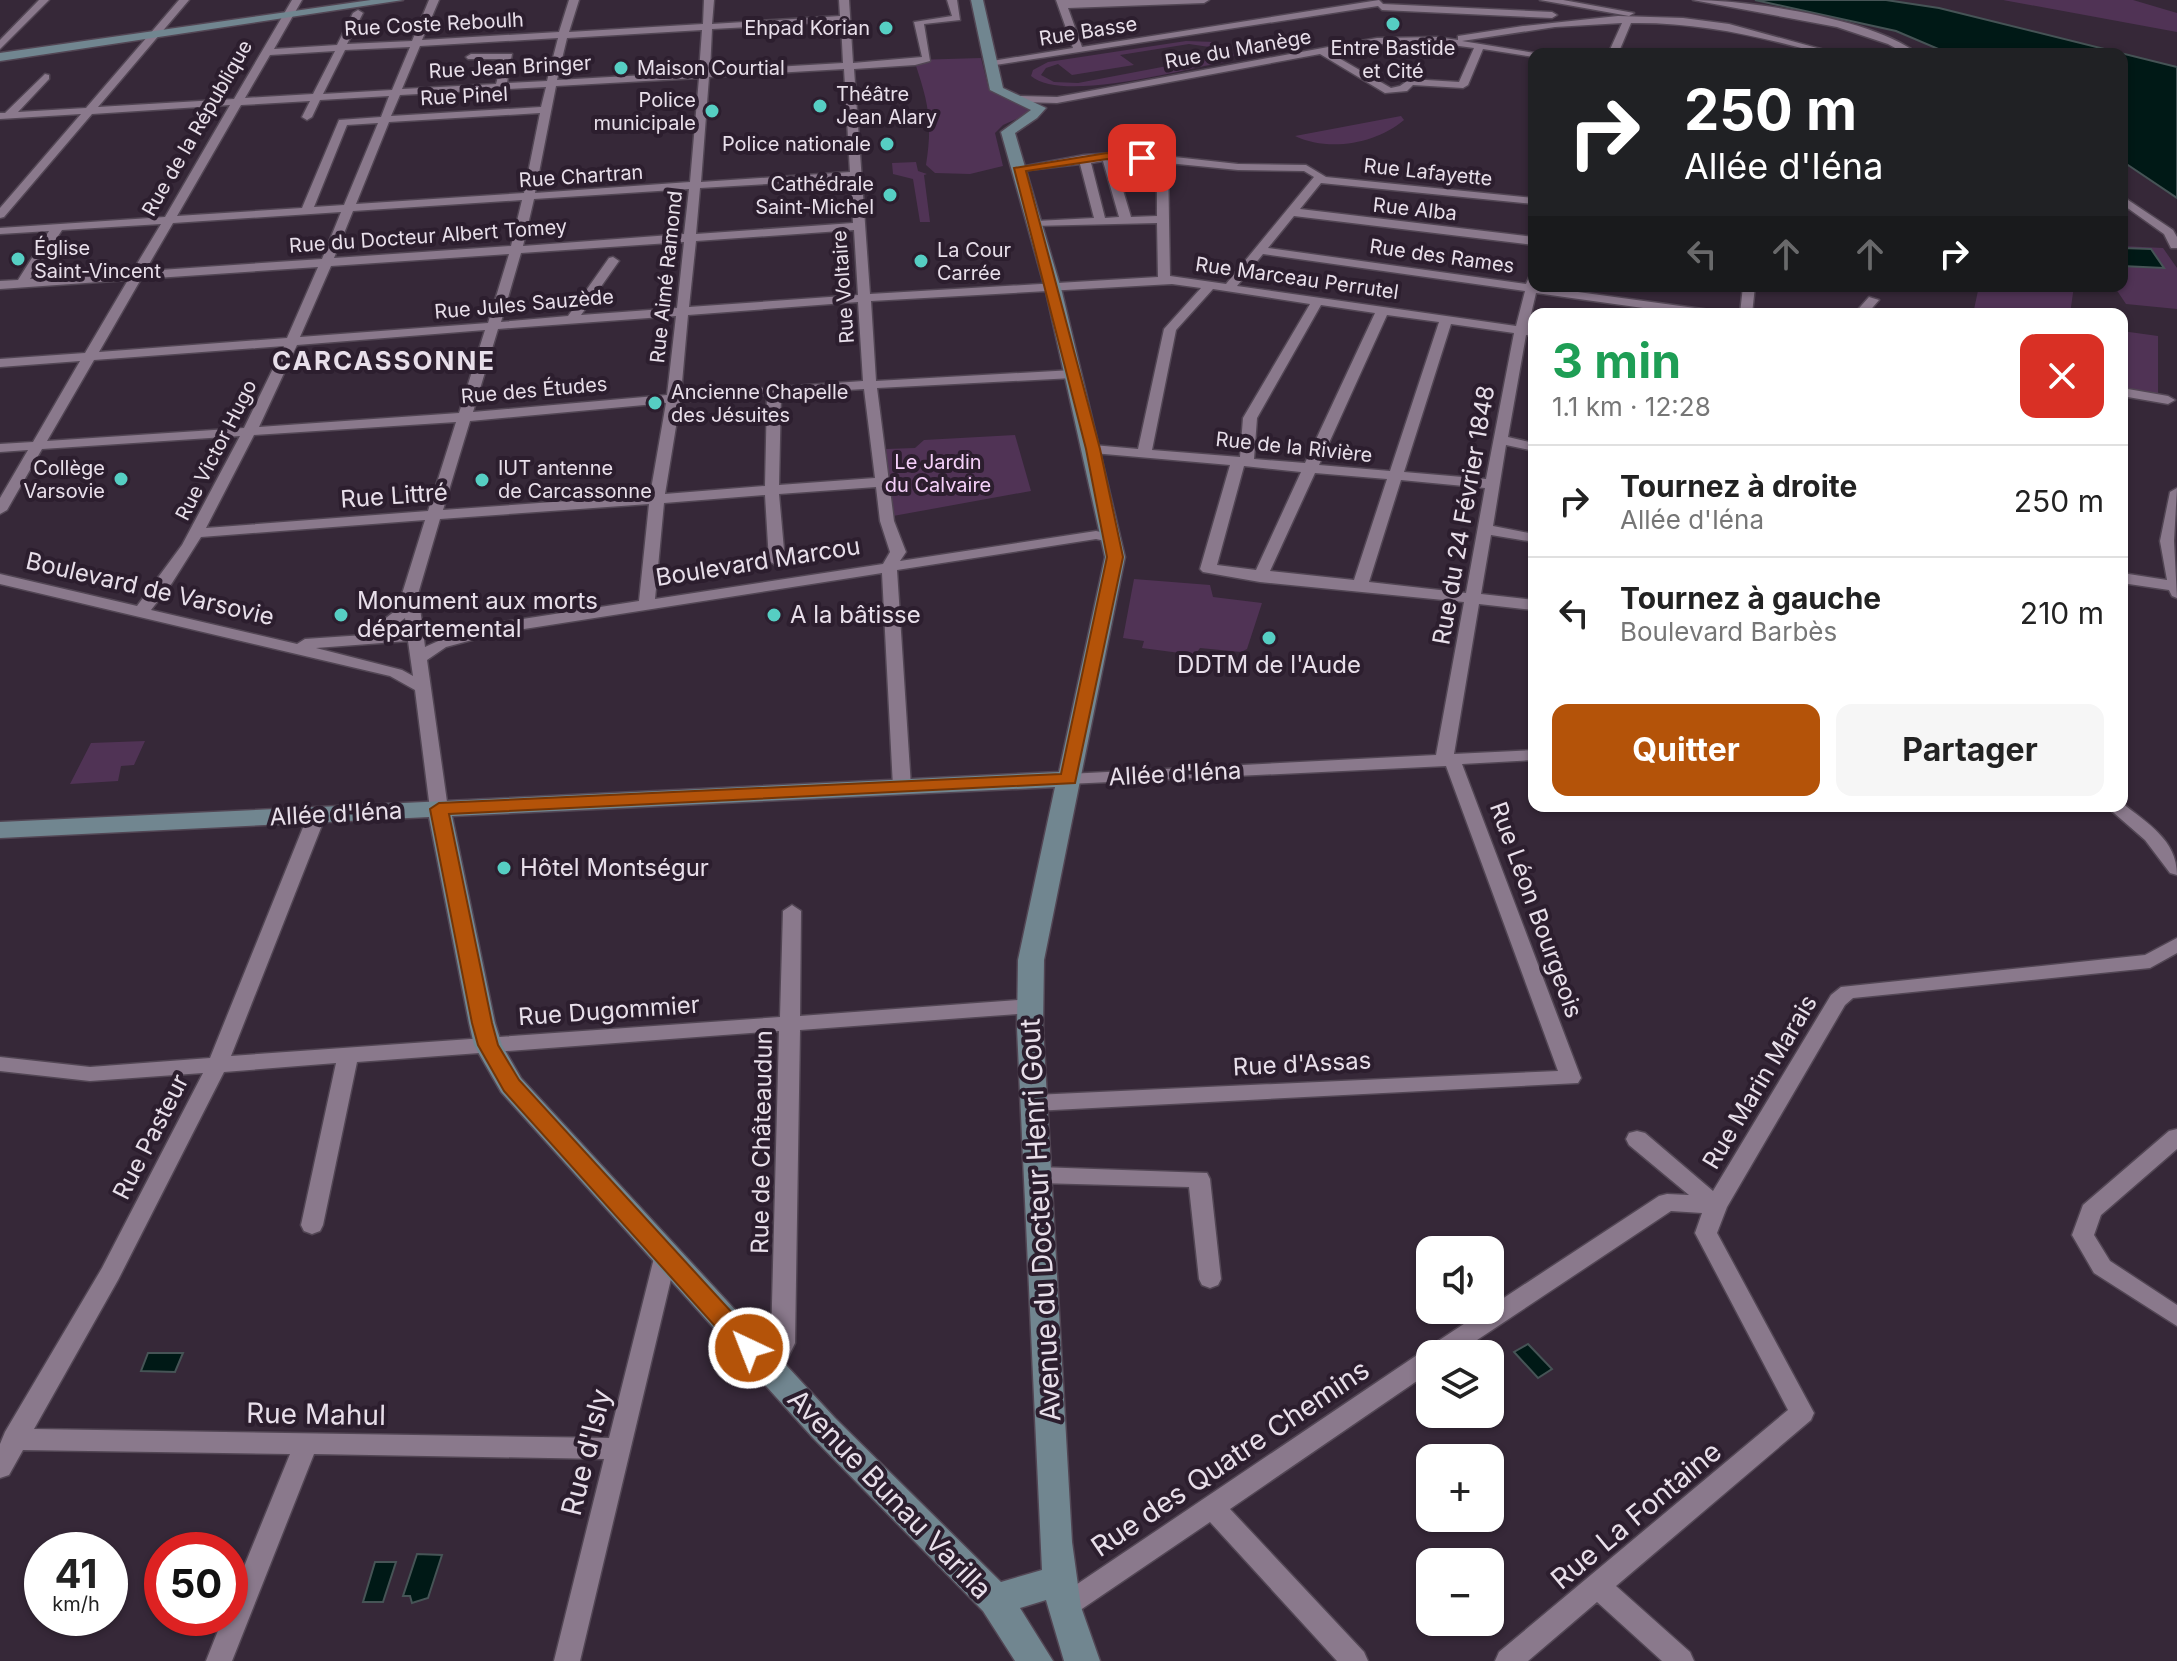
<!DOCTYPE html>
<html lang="fr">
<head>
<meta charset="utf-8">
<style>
	:root { --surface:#fff; --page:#f6f6f6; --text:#222; --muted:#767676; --line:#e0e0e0; --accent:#b45309 }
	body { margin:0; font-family:Inter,sans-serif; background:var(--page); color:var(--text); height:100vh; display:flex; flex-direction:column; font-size:30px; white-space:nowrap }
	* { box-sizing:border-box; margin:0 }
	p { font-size:26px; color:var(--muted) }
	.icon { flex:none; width:44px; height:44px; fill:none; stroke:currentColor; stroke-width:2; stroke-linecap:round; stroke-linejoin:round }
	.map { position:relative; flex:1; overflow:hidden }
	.sheet { position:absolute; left:1528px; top:308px; width:600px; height:504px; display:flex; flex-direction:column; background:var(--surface); border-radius:16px; box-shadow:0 2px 6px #0004 }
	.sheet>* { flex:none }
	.banner { position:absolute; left:1528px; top:48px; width:600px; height:244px; border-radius:16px; box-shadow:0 2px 6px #0004; background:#202124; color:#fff; overflow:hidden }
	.tools { position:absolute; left:1416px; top:1236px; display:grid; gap:16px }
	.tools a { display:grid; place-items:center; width:88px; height:88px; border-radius:16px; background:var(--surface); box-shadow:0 2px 6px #0004; font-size:40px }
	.speed { position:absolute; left:24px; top:1532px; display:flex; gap:16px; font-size:40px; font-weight:700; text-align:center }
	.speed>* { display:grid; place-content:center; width:104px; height:104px; border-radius:50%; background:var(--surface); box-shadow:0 2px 6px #0004; line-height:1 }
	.speed small { font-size:20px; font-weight:400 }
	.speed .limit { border:12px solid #d22; background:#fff; color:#111 }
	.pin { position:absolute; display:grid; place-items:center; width:68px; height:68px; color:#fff; margin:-34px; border-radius:16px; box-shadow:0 4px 12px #0006 }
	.me { position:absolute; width:88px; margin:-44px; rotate:317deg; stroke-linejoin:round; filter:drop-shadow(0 0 6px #0008) }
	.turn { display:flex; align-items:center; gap:28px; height:168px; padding:0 24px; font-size:36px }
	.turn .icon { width:104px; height:104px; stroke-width:2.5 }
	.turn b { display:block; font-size:56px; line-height:68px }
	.lanes { display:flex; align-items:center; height:76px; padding:0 24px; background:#0003; justify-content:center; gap:40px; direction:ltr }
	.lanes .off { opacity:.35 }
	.round { display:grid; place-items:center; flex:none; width:84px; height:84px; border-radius:16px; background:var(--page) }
	.summary { display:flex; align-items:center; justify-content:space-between; height:136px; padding:0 24px }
	h1 { font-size:48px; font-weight:700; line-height:60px; color:#1e9e55 }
	.primary-button { display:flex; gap:16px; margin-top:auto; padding:16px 24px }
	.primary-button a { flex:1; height:92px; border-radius:16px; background:var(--accent); color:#fff; font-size:32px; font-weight:700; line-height:92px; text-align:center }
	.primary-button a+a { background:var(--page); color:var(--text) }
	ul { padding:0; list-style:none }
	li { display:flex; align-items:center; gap:24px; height:112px; padding:0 24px; border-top:2px solid var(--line) }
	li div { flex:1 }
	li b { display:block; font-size:30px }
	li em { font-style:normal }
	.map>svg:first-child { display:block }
	.green { fill:#503355; fill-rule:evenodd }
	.water { fill:#001916; stroke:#465456; stroke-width:2 }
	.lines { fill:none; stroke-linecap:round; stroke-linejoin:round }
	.street-casing { stroke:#524654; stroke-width:3 }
	.secondary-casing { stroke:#524654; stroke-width:3 }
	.street { fill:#8a798c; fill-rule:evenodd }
	.secondary { fill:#718690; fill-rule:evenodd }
	.route { fill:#b45309; stroke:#753606; stroke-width:2 }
	.poi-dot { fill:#56cec3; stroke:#2c1e2e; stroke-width:3 }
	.labels { text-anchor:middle; stroke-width:8; stroke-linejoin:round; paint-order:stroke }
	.far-street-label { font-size:20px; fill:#e8dfea; stroke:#2c1e2e }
	.far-poi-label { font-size:20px; fill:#e8dfea; stroke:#2c1e2e; text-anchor:start }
	.far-park-label { font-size:20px; fill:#f5d0fa; stroke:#2c1e2e }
	.street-label { font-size:24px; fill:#e8dfea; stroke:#2c1e2e }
	.poi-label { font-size:24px; fill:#e8dfea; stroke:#2c1e2e; text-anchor:start }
	.far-district-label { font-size:26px; font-weight:bold; letter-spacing:2px; fill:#e8dfea; stroke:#2c1e2e }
	.near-street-label { font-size:28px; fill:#e8dfea; stroke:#2c1e2e }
</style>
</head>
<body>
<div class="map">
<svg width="2177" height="1661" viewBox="0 0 2177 1661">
	<rect width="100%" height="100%" fill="#362838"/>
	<path class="green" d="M2003 0H2133L2177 13V32Z
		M1186 41 1215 42 1231 48 1234 56 1225 62C1184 69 1062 103 1031 76L1033 70 1048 62ZM1189 44 1223 49 1225 55 1078 83 1054 82 1041 75 1046 68 1058 64 1072 75 1134 65 1120 55Z
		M981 58 989 90 1031 109 1030 113 1003 125 995 133 1003 166 970 174 935 173 926 165C933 121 928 101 914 60Z
		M1401 116 1404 120C1376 144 1328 152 1295 136Z
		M916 162 918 171 927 174 924 175 930 222H920L913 179 893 174 892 163Z
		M2122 246 2163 248 2177 268V309L2126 304 2114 286H2122Z
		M1979 286H2074L2070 314H1973Z
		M2122 331 2158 336V403L2122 397Z
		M1015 435 1031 491 893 516 886 449 915 448 924 440Z
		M1134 579 1210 585 1213 597 1262 603 1247 649 1241 652 1200 648 1195 655 1142 648 1144 641 1123 638Z
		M145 741 134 765 121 766 118 781 70 784 91 743Z"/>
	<path class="water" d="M1755 0H1886L1939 8 2177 67V198L2122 161V54H1950L1896 31Z
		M2122 248 2151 249 2164 268 2122 266Z
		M1528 1344 1552 1369 1538 1378 1514 1352Z
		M148 1353H183L175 1372 141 1371Z
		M417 1554 442 1555 428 1598 412 1603 410 1596H403Z
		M375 1562H396L383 1602H363Z"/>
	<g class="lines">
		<defs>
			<path id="street" d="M39 0H49L0 49V40Z
				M179 0H189L98 107 234 99 292 0H302L274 49 337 45 353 13 358 10 363 13 347 44 412 41 429 0H439L422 40 559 32 569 0H579L569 32 703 24 704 0H714L712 24 840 16 839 0H849L853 63 922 57 914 22 952 16 947 0H957L960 20 924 24 930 61 915 65 854 69 870 294 1158 277 1157 223 1032 226 1030 224 1036 221 1094 218 1080 164 1020 171 1015 168 1084 155 1129 152 1238 164 1306 165 1326 177 1534 198V204L1321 183 1300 209 1534 237V245L1294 216 1268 248 1526 284 1530 275 1534 274V286L1717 311 1719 314H1686L1536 293 1528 327 1534 328V336L1526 335 1508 437 1534 443V451L1506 445 1493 526 1534 534V542L1491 535 1481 594 1534 600V610L1479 604 1454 754 1534 750V760L1462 764 1581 1078 1578 1083 1034 1111 1027 1108 1024 1103 1027 1098 1034 1095 1558 1071 1446 766 1068 784 1059 779 1068 774 1436 755 1464 602 1260 582 1203 572 1200 569 1230 465 1093 453 1086 449 1093 445 1138 449 1164 329 1201 288 1172 284 871 301 876 381 1073 370 1080 374 1073 378 877 388 894 521 906 552 900 561 1096 531 1115 535 1117 538 1110 542 1096 539 897 570 911 787 902 792 893 787 882 573 498 633 446 647 427 660 448 809 439 815 430 809 415 690 390 676 0 584V574L137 606 182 545 240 436 42 449 7 510 0 514V498L28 450 0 452V444L33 442 80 361 0 367V359L85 353 128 280 0 289V281L18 280 49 231 0 234V228L165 217 230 105 92 114 4 217 0 218V208L81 114 0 119V113H5L45 74 49 75V79L18 112 86 108ZM841 22 843 63 710 71 712 29ZM702 30 699 72 557 80 567 38ZM558 38 547 81 507 83 512 54H471L466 57 468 59H503L496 84 402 89 420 46ZM410 47 392 90 323 94 345 50ZM335 51 313 94 245 98 270 55ZM844 69 850 172 701 182 709 77ZM699 78 690 182 535 193 556 86ZM546 87 541 107 391 116 400 95ZM389 96 381 117 339 120 302 208 177 216 241 105 310 101 302 117 307 120 312 117 320 100ZM540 113 524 193 356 204 389 122ZM378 123 344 205 314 207 347 125ZM1129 158 1157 161V216L1131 217 1114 160ZM1103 161 1119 217 1105 218 1091 163ZM1168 163 1238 170 1304 171 1314 177 1226 284 1170 276ZM851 179 853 223 696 234 700 188ZM689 189 684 234 523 246 534 199ZM522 200 511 246 334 258 353 211ZM341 212 322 259 145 271 173 223ZM161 224 132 272 30 279 62 230ZM854 230 858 295 689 307 696 241ZM684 242 677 308 581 315 619 261 613 257 609 258 568 316 501 322 521 253ZM509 254 488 323 300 337 331 266ZM1263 254 1525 291 1516 326 1237 286ZM318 267 287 338 99 352 141 279ZM1213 289 1310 304 1243 418 1240 457 1152 450 1176 330ZM858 302 863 381 681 394 688 315ZM1321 305 1375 313 1305 463 1254 459 1257 418ZM1387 315 1439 322 1390 471 1319 465ZM676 316 667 395 473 412 498 329ZM1451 324 1514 333 1486 479 1404 472ZM485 330 459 413 259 427 297 345ZM284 346 244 428 47 441 94 360ZM864 389 875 478 779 485 781 394ZM767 395 765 486 665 494 680 402ZM666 403 650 495 443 510 470 421ZM456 422 428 511 206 528 254 435ZM1244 466 1301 472 1256 570 1217 565ZM1315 473 1387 479 1354 580 1270 571ZM1401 480 1485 488 1466 593 1369 582ZM876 487 880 521 890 552 883 564 655 599 664 503 765 495 769 561 777 566 785 561 779 494ZM649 504 639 601 497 623 462 633 455 627 423 630 418 594 440 519ZM425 520 402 594 404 604 364 635 305 639 297 644 151 610 172 583 201 537ZM405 618 407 631 386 633ZM445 638 425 647 424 639ZM408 641 413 676 402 670 316 648Z
				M1056 0H1209L1204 3 1068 8 1082 47 1379 0 1383 4 1552 12 1557 15 1552 18 1382 10 1378 6 989 66V62L992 61 1073 48Z
				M1540 0H1563L1634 13 1629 16Z
				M1693 0C1749 0 1875 19 1918 54H1906L1888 44 1837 27Z
				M1618 16 1683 18 1729 24 1839 54H1823C1759 36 1698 22 1631 23L1618 54H1608L1622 23 1555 27 1462 41 1541 54H1534V57L1483 49 1468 85 1463 88 1413 85 1407 91 1385 93 1320 54 1057 103 1021 102 1016 99 1021 96 1057 97 1377 38 1437 37 1458 40V36L1523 26ZM1437 43 1474 48 1459 82 1410 79 1400 86 1391 88 1330 53 1377 44Z
				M2122 196 2173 230 2177 237V248H2171L2164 234 2122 204Z
				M1743 286H1755L1752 314H1740Z
				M1869 297 1879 300 1867 314H1854Z
				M2122 388 2168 396 2175 400 2168 404 2122 396Z
				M2177 488 2174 541 2177 598 2172 596 2169 590 2122 583V573L2167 580 2160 541 2170 492Z
				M2122 803C2147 823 2177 840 2177 875L2170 873 2145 840 2106 806H2122Z
				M317 809 326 815 231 1056 780 1017 783 911 792 905 801 911 800 1016 1030 999 1037 1001 1040 1006 1037 1011 1030 1013 800 1030 795 1343 778 1378 770 1381 762 1378 758 1371 771 1343 779 1031 357 1062 323 1225 320 1231 312 1234 304 1231 301 1225 336 1063 224 1072 118 1280 34 1429 609 1438 654 1258 657 1252 665 1249 673 1252 676 1258 580 1661H554L604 1459 314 1454 232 1661H206L223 1618H230V1601L290 1454 23 1450 9 1475 0 1478V1444L5 1432 102 1268 203 1073 90 1081 0 1071V1057L90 1067 210 1058 308 815Z
				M2177 938V953L2150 968 1853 998 1845 1005 1727 1207 1717 1233 1814 1413 1811 1420 1616 1586 1690 1652 1694 1661H1662L1597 1602 1528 1661H1495L1499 1652 1788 1410 1695 1233 1702 1213 1671 1211 1456 1354H1430V1372L1230 1509 1364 1652 1368 1661H1337L1210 1522 1073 1615 1064 1619 1055 1615 1051 1607 1055 1599 1429 1347 1485 1310H1490V1307L1659 1196 1667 1194 1689 1195 1629 1145 1626 1139 1629 1133 1637 1131 1645 1133 1713 1191 1831 995 1841 987 2145 955Z
				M2177 1129V1149L2101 1215 2094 1235 2110 1261 2177 1305V1326L2094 1273 2072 1235 2083 1205 2169 1131Z
				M1038 1167 1207 1173 1210 1179 1221 1279 1218 1285 1210 1288 1202 1285 1199 1279 1189 1187 1038 1183 1030 1181 1027 1175 1030 1169Z"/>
			<path id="secondary" d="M371 0H403L0 61V53Z
				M971 0H983L1003 88 1046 108 1037 118 1015 133 1062 292 1125 557 1044 960 1043 1028 1072 1542 1081 1607 1100 1661H1064L1046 1600 1020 1608 1053 1661H1015L983 1611 813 1438 501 1092 474 1045 469 1023 429 817 0 838V822L1059 772 1105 557 1046 292 1001 132 1031 110 990 90ZM1055 787 1018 960 1017 1028 1042 1570 1001 1582 835 1418 521 1078 502 1045 495 1023 452 816Z"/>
		</defs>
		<use href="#street" class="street-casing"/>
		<use href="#secondary" class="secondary-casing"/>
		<use href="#street" class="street"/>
		<use href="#secondary" class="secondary"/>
	</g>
	<path class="route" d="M1107 153 1147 158 1142 161 1107 159 1026 171 1100 449 1123 557 1075 783 449 814 492 1023 498 1045 519 1080 758 1341 761 1348 758 1355 749 1358 741 1355 504 1091 478 1045 472 1023 430 809 439 803 1061 774 1107 557 1086 449 1014 168Z"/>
	<g class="poi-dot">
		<circle cx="1393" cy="24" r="8"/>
		<circle cx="886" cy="28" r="8"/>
		<circle cx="621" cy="68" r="8"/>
		<circle cx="820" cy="106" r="8"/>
		<circle cx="712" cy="111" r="8"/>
		<circle cx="887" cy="144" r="8"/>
		<circle cx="890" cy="195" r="8"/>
		<circle cx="18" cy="259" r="8"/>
		<circle cx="921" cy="261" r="8"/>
		<circle cx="655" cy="403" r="8"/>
		<circle cx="121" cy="479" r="8"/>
		<circle cx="482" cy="480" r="8"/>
		<circle cx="341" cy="615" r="8"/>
		<circle cx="774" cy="615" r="8"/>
		<circle cx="1269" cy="638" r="8"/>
		<circle cx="504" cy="868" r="8"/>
	</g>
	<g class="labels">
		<g class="far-street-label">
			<text transform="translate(434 24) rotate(-3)" y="7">Rue Coste Reboulh</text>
			<text transform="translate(1088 31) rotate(-9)" y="7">Rue Basse</text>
			<text transform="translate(1238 49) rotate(-10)" y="7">Rue du Manège</text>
			<text transform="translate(510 67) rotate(-3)" y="7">Rue Jean Bringer</text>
			<text transform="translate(464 96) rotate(-3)" y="7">Rue Pinel</text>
			<text transform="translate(197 128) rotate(-60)" y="7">Rue de la République</text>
			<text transform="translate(1428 172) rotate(6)" y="7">Rue Lafayette</text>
			<text transform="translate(581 176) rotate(-4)" y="7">Rue Chartran</text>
			<text transform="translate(1415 209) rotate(6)" y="7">Rue Alba</text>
			<text transform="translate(428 236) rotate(-4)" y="7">Rue du Docteur Albert Tomey</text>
			<text transform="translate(1442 256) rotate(8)" y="7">Rue des Rames</text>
			<text transform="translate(666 277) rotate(-84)" y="7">Rue Aimé Ramond</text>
			<text transform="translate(1297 278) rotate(8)" y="7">Rue Marceau Perrutel</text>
			<text transform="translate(843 287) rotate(-94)" y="7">Rue Voltaire</text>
			<text transform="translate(524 304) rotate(-5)" y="7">Rue Jules Sauzède</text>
			<text transform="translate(534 390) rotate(-5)" y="7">Rue des Études</text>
			<text transform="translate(1294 447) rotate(6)" y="7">Rue de la Rivière</text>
			<text transform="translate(216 450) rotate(-63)" y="7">Rue Victor Hugo</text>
		</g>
		<g class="far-poi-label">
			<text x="870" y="35" text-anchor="end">Ehpad Korian</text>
			<text x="1393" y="55" text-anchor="middle">Entre Bastide<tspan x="1393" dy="23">et Cité</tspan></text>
			<text x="637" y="75">Maison Courtial</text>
			<text x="836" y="101">Théâtre<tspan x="836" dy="23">Jean Alary</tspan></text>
			<text x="696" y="107" text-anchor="end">Police<tspan x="696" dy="23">municipale</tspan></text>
			<text x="871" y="151" text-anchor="end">Police nationale</text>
			<text x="874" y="191" text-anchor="end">Cathédrale<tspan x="874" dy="23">Saint-Michel</tspan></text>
			<text x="34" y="255">Église<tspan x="34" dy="23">Saint-Vincent</tspan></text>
			<text x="937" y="257">La Cour<tspan x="937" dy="23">Carrée</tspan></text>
			<text x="671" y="399">Ancienne Chapelle<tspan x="671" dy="23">des Jésuites</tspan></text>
			<text x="105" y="475" text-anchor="end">Collège<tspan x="105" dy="23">Varsovie</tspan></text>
			<text x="498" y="475">IUT antenne<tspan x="498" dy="23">de Carcassonne</tspan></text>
		</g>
		<g class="far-park-label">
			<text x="938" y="469">Le Jardin<tspan x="938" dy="23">du Calvaire</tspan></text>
		</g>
		<g class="street-label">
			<text transform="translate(394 496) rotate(-4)" y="8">Rue Littré</text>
			<text transform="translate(1464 515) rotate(-80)" y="8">Rue du 24 Février 1848</text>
			<text transform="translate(758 562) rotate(-9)" y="8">Boulevard Marcou</text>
			<text transform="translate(150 589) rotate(13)" y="8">Boulevard de Varsovie</text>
			<text transform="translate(1175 774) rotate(-3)" y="8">Allée d'Iéna</text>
			<text transform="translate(336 814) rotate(-3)" y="8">Allée d'Iéna</text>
			<text transform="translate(1536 910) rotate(70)" y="8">Rue Léon Bourgeois</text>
			<text transform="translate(609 1011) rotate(-4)" y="8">Rue Dugommier</text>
			<text transform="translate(1302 1064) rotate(-3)" y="8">Rue d'Assas</text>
			<text transform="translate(1760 1082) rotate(-59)" y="8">Rue Marin Marais</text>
			<text transform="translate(151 1137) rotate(-63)" y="8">Rue Pasteur</text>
			<text transform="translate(762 1142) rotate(-89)" y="8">Rue de Châteaudun</text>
		</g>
		<g class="poi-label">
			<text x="357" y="609">Monument aux morts<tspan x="357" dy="28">départemental</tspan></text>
			<text x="790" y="623">A la bâtisse</text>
			<text x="1269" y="673" text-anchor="middle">DDTM de l'Aude</text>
			<text x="520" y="876">Hôtel Montségur</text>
		</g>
		<g class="far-district-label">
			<text x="384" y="370">CARCASSONNE</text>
		</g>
		<g class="near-street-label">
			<text transform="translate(1040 1220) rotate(-93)" y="10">Avenue du Docteur Henri Gout</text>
			<text transform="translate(316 1414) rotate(1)" y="10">Rue Mahul</text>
			<text transform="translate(586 1452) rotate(-76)" y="10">Rue d'Isly</text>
			<text transform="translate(1230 1458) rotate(-34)" y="10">Rue des Quatre Chemins</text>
			<text transform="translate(890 1494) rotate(46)" y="10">Avenue Bunau Varilla</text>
			<text transform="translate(1636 1515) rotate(-40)" y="10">Rue La Fontaine</text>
		</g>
	</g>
</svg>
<div class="tools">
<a><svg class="icon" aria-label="sound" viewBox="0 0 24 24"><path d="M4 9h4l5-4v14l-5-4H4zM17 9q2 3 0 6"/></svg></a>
<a><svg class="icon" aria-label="layers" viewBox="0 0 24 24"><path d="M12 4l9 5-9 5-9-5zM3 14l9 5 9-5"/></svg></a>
<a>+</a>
<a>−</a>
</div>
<div class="speed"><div>41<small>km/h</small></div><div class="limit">50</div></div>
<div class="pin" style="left:1142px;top:158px;background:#d93025"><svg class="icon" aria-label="arrive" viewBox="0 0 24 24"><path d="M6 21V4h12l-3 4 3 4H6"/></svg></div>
<svg class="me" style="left:749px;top:1348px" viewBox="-20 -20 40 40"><circle r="17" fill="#b45309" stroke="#fff" stroke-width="3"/><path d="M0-11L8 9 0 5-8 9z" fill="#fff"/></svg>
<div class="banner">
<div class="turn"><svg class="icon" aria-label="right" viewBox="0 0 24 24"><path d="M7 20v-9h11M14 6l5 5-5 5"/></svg><div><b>250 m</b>Allée d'Iéna</div></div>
<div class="lanes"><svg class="icon off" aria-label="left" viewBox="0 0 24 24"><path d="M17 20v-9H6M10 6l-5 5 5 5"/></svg><svg class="icon off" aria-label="ahead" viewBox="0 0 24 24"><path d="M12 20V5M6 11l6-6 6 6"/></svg><svg class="icon off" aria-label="ahead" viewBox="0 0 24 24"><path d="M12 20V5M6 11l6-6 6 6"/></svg><svg class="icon" aria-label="right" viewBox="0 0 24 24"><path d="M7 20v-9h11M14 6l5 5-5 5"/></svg></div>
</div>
<section class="sheet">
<div class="summary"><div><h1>3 min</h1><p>1.1 km · 12:28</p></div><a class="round" style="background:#d93025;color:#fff"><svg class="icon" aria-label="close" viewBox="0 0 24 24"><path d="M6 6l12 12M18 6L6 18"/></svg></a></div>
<ul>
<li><svg class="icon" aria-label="right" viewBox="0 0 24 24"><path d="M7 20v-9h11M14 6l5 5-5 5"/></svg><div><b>Tournez à droite</b><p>Allée d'Iéna</p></div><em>250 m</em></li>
<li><svg class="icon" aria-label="left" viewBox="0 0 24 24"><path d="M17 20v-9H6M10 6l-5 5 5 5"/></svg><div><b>Tournez à gauche</b><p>Boulevard Barbès</p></div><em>210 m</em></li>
</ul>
<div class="primary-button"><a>Quitter</a><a>Partager</a></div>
</section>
</div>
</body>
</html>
